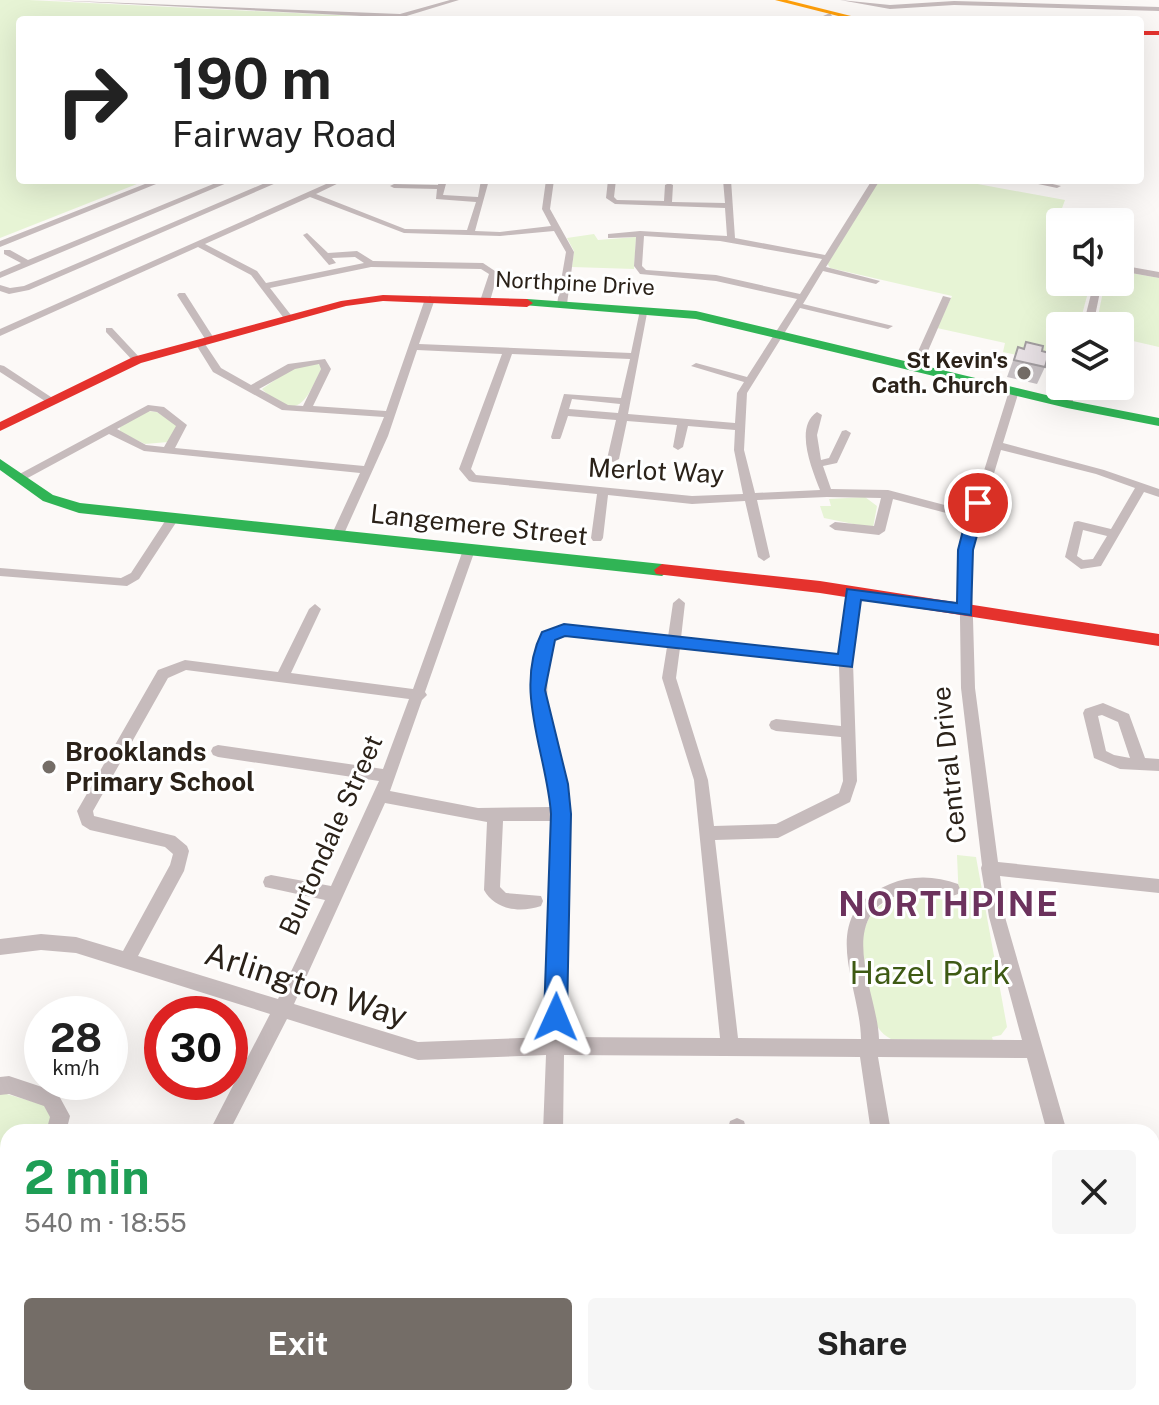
<!DOCTYPE html>
<html lang="en">
<head>
<meta charset="utf-8">
<style>
	:root { --surface:#fff; --page:#f6f6f6; --text:#222; --muted:#767676; --accent:#746d67 }
	body { margin:0; font-family:"Public Sans",sans-serif; background:var(--page); color:var(--text); height:100vh; display:flex; flex-direction:column; font-size:30px; white-space:nowrap }
	* { box-sizing:border-box; margin:0 }
	p { font-size:26px; color:var(--muted) }
	.icon { flex:none; width:44px; height:44px; fill:none; stroke:currentColor; stroke-width:2; stroke-linecap:round; stroke-linejoin:round }
	.map { position:relative; flex:1; overflow:hidden }
	.side { position:absolute; left:0px; top:1124px; width:1160px; height:282px; display:flex; flex-direction:column; background:var(--surface); border-radius:24px 24px 0 0; box-shadow:0 8px 32px #0002 }
	.side>* { flex:none }
	.guide { position:absolute; left:16px; top:16px; width:1128px; height:168px; border-radius:8px; box-shadow:0 8px 32px #0002; background:#fff; color:var(--text); overflow:hidden }
	.fabs { position:absolute; left:1046px; top:208px; display:grid; gap:16px }
	.fabs a { display:grid; place-items:center; width:88px; height:88px; border-radius:8px; background:var(--surface); box-shadow:0 8px 32px #0002; font-size:40px }
	.speed { position:absolute; left:24px; top:996px; display:flex; gap:16px; font-size:40px; font-weight:700; text-align:center }
	.speed>* { display:grid; place-content:center; width:104px; height:104px; border-radius:50%; background:var(--surface); box-shadow:0 8px 32px #0002; line-height:1 }
	.speed small { font-size:20px; font-weight:400 }
	.speed .limit { border:12px solid #d22; background:#fff; color:#111 }
	.pin { position:absolute; display:grid; place-items:center; width:68px; height:68px; color:#fff; margin:-34px; border:4px solid #fff; border-radius:50%; box-shadow:0 2px 8px #0007 }
	.me { position:absolute; width:88px; margin:-44px; rotate:1deg; stroke-linejoin:round; filter:drop-shadow(0 0 6px #0008) }
	.turn { display:flex; align-items:center; gap:28px; height:168px; padding:0 24px; font-size:36px }
	.turn .icon { width:104px; height:104px; stroke-width:2.5 }
	.turn b { display:block; font-size:56px; line-height:68px }
	.round { display:grid; place-items:center; flex:none; width:84px; height:84px; border-radius:8px; background:var(--page) }
	.overview { display:flex; align-items:center; justify-content:space-between; height:136px; padding:0 24px }
	h1 { font-size:48px; font-weight:700; line-height:60px; color:#1e9e55 }
	.button { display:flex; gap:16px; margin-top:auto; padding:16px 24px }
	.button a { flex:1; height:92px; border-radius:8px; background:var(--accent); color:#fff; font-size:32px; font-weight:700; line-height:92px; text-align:center }
	.button a+a { background:var(--page); color:var(--text) }
	.map>svg:first-child { display:block }
	.green { fill:#e7f4d5 }
	.lines { fill:none; stroke-linecap:round; stroke-linejoin:round }
	.street { fill:#c6bbbc; fill-rule:evenodd }
	.fast { fill:#30b455; fill-rule:evenodd }
	.slow { fill:#ff9f0a; fill-rule:evenodd }
	.jam { fill:#e5322d; fill-rule:evenodd }
	.wall { fill:#c7c1c4 }
	.building { fill:#e7e0e4; stroke:#a29da0; stroke-width:2 }
	.route { fill:#1a73e8; stroke:#114b97; stroke-width:2 }
	.poi-dot { fill:#746d67; stroke:#fff; stroke-width:3 }
	.labels { text-anchor:middle; stroke-width:6; stroke-linejoin:round; paint-order:stroke }
	.far-street-label { font-size:22px; fill:#2b2219; stroke:#fff }
	.far-poi-label { font-size:22px; font-weight:bold; fill:#2b2219; stroke:#fff; text-anchor:end }
	.street-label { font-size:26px; fill:#2b2219; stroke:#fff }
	.poi-label { font-size:26px; font-weight:bold; fill:#2b2219; stroke:#fff; text-anchor:start }
	.near-park-label { font-size:32px; fill:#3e5a14; stroke:#fff }
	.near-street-label { font-size:32px; fill:#2b2219; stroke:#fff }
	.district-label { font-size:34px; font-weight:bold; letter-spacing:2px; fill:#6c325d; stroke:#fff }
</style>
</head>
<body>
<div class="map">
<svg width="1159" height="1405" viewBox="0 0 1159 1405">
	<rect width="100%" height="100%" fill="#fcf9f7"/>
	<path class="green" d="M0 0H29L437 20H20V180H147L0 238Z
		M879 180H956L1065 200 1047 249 1060 252V282H1084L1081 291 1087 296 1079 326H1060V364L1003 352 1005 343 937 328 952 296 830 268 827 263Z
		M594 234 598 240 636 237 634 269 572 267 574 251 567 238Z
		M1120 271 1159 278V347L1120 338V326H1096L1105 282H1120Z
		M317 363 322 367C307 400 297 425 262 389L291 369Z
		M147 411 157 412 178 426 168 442 145 444 120 432V427Z
		M865 497 877 506 873 528 824 518 820 506H831L829 499Z
		M957 855 976 857 1007 1027 1001 1035 992 1037 993 1041 891 1039C872 1029 872 1011 868 991 857 934 857 903 921 889L938 899 959 902Z
		M0 1092 44 1105 51 1118 47 1132H8V1169L0 1174Z"/>
	<g class="lines">
		<path class="street" d="M50 0 400 14 450 0H459L400 18Z
			M840 0 890 5 954 1 1159 7V11L954 5 890 9Z
			M830 13 832 16 815 20 816 19Z
			M155 180H166L0 247V241Z
			M223 180H234L0 278V272L21 263 4 254V250H10L28 260Z
			M272 180H283L29 290 9 294 0 291V285L10 288 24 286Z
			M335 180H345L316 194 405 229 467 230 476 202 436 199 437 189 394 188 390 186 394 184 438 185 439 180H447L443 195 478 197 481 180H489L475 231 500 232 551 226 542 209 546 180H554L550 209 574 252 567 304 562 307 557 304 566 252 554 231 500 236 404 233 310 197 205 244 257 271 266 283 364 263 355 257 332 258 336 263 329 265 303 235 307 233 328 253 357 251 373 261 483 263 498 273 490 301 485 304 480 301 489 274 481 269 371 267 270 288 294 319 289 322 286 321 251 275 198 247 0 336V329Z
			M608 180H616L614 197 617 200 664 201 665 185 669 183 673 185 672 202 725 203 723 180H731L735 238 825 255 872 180H880L826 267 880 281 876 284 823 271 803 304 893 326 888 329 800 308 747 393 744 450 755 493 820 490C812 469 794 427 817 412L822 415 817 435 821 460 829 458 842 431 846 430 851 433 837 463 823 466 831 489 888 490 971 512 1009 391 1014 388 1019 391 1003 443 1104 470 1159 489V497L1144 492 1101 566 1081 569 1065 557 1074 522 1078 521 1111 529 1135 488 1096 474 1001 450 971 550 975 688 998 862 1159 879V893L1000 876 1005 917 1067 1132H1047L1027 1058 878 1057 891 1132H871L860 1057 564 1055 563 1132H543L546 1055 418 1060 287 1019 229 1132H209L270 1014 76 953 41 950 0 955V939L41 934 76 937 123 951 170 865 173 854 165 847 90 830 82 825 77 811 158 670 185 660 278 672 309 609 315 604 321 609 291 673 413 689 463 550 469 546 475 550 425 692 427 695 422 700 390 791 478 808 552 807C547 766 517 672 542 636 546 630 557 627 564 625L668 637 673 603 679 598 685 603 681 638 840 656 847 593 849 590H857L859 593 853 662 857 781 850 802 778 838 715 840 738 1038 861 1039C860 983 815 915 890 884 912 875 936 876 958 884L960 889 958 894C949 898 943 893 933 892 923 891 912 892 902 894 832 914 878 994 879 1039L1022 1040 989 917 981 868 982 865 961 688 959 550 969 519 893 499 885 531 879 535 835 530 829 526 835 522 874 526 881 498 827 497 757 500 770 557 764 561 758 557 745 501 692 504 608 495 603 538 601 541H593L591 538 597 494 473 482 469 481 459 469 502 354 417 350 388 436 343 536 337 540 331 536 360 473 144 451 109 434 24 480 20 481 14 477 148 405 164 407 187 425 175 448 364 466 384 417 282 410 213 372 195 343 203 341 221 368 251 385 288 364 325 359 331 369 313 406 386 411 425 299 430 296 435 299 419 344 631 353 640 310 648 308 628 414 735 423 737 393 744 382 691 366 696 363 747 377 797 299 716 281 640 274 634 266 636 237 611 238H608V234L640 231 727 236 725 208 615 204 606 198ZM644 236 720 241 822 259 800 294 716 275 646 270 642 266ZM512 354 630 359 621 398 564 394 551 437 552 439H560L561 437 568 416 616 420 607 459 613 462 619 459 627 421 677 425 673 447 678 450 683 447 688 426 735 430 734 450 743 494 692 496 476 475 471 469ZM319 364 321 369 303 406 288 405 259 389 295 369ZM572 399 620 404 618 413 569 409ZM150 411 157 412 176 426 164 447 146 445 117 429ZM1083 530 1107 536 1093 559 1083 560 1077 556ZM565 635 667 647 662 678 694 780 720 1038 564 1037 569 814 547 703 548 659 554 640ZM680 648 839 666 841 726 776 719 771 721 769 725 771 729 776 731 841 737 843 781 839 793 776 824 714 826 708 780 676 678ZM186 670 409 699 383 769 218 745 213 747 211 751 213 755 218 757 379 781 331 886 271 875 265 877 263 882 265 887 325 900 278 999 138 956 184 871 189 851 187 846 175 836 94 816 93 811 168 678ZM385 803 487 822 484 890C495 910 520 913 541 906L543 901 541 896 506 893 500 887 503 821H553L546 1037 418 1042 294 1004Z
			M1019 180H1036L1061 186 1057 188Z
			M1120 265 1159 272V278L1120 271Z
			M1094 282H1102L1093 326H1083Z
			M179 293H185L215 340 213 342H207L177 295Z
			M943 296 951 298 921 367 912 369 911 367Z
			M106 328H112L140 358V362H134L106 332Z
			M0 365 4 366 57 401 52 404 48 403 0 372Z
			M1067 386H1077L1072 404 1067 407 1062 404Z
			M173 514 179 518 177 521 139 579 127 586 0 576V568L121 578 131 573 169 515Z
			M1103 703 1129 714 1145 758 1159 759V771L1120 769 1094 758 1083 713 1085 709ZM1102 715 1118 722 1130 758 1114 755 1106 751 1098 716Z
			M9 1076 57 1092 70 1116 66 1132H46L50 1117 44 1106 9 1094 0 1095V1077Z
			M737 1118 744 1121 747 1132H727L730 1121Z
			M8 1169V1192L0 1196V1173Z
			M1152 1307 1159 1310V1342L1152 1339Z
			M8 1372 9 1398 0 1402V1375Z
			M201 1398H225L222 1405H198Z
			M356 1398H378L377 1405H355Z
			M534 1398H556L557 1405H535Z
			M791 1398H813L815 1405H793Z
			M976 1398H998L1001 1405H979Z"/>
		<path class="fast" d="M527 299 696 311 1067 400 1159 418V426L1067 408 696 319 523 305 521 303Z
			M0 459 53 495 80 503 662 564 670 570 662 576 79 513 43 501 0 470Z"/>
		<path class="slow" d="M775 0H787L867 20H854Z"/>
		<path class="jam" d="M1140 31H1159V35H1140Z
			M383 295 527 299 533 303 527 307 383 301 346 306 141 363 0 431V422L133 357 341 301Z
			M662 564 820 581 1159 634V646L820 593 656 574 654 570Z"/>
	</g>
	<path class="wall" d="M1018 347 1042 351 1045 367 1037 384 1007 377Z"/>
	<path class="building" d="M1026 342 1043 346 1042 351 1049 353 1045 367 1014 360 1018 347 1024 349Z"/>
	<path class="route" d="M978 498 986 503 973 550 971 615 861 600 852 667 565 636 555 640 545 690 568 784 571 814 567 1017 564 1025 556 1029 548 1025 544 1017 551 814C547 754 513 690 542 632L564 624 838 654 847 589 957 603 958 550 970 503Z"/>
	<g class="poi-dot">
		<circle cx="1024" cy="373" r="8"/>
		<circle cx="49" cy="767" r="8"/>
	</g>
	<g class="labels">
		<g class="far-street-label">
			<text transform="translate(575 283) rotate(3)" y="8">Northpine Drive</text>
		</g>
		<g class="far-poi-label">
			<text x="1008" y="368">St Kevin's<tspan x="1008" dy="25">Cath. Church</tspan></text>
		</g>
		<g class="street-label">
			<text transform="translate(656 471) rotate(3)" y="9">Merlot Way</text>
			<text transform="translate(479 525) rotate(6)" y="9">Langemere Street</text>
			<text transform="translate(949 765) rotate(-96)" y="9">Central Drive</text>
			<text transform="translate(331 835) rotate(-66)" y="9">Burtondale Street</text>
		</g>
		<g class="poi-label">
			<text x="65" y="761">Brooklands<tspan x="65" dy="30">Primary School</tspan></text>
		</g>
		<g class="near-park-label">
			<text x="930" y="984">Hazel Park</text>
		</g>
		<g class="near-street-label">
			<text transform="translate(306 985) rotate(18)" y="11">Arlington Way</text>
		</g>
		<g class="district-label">
			<text x="949" y="916">NORTHPINE</text>
		</g>
	</g>
</svg>
<div class="fabs">
<a><svg class="icon" aria-label="sound" viewBox="0 0 24 24"><path d="M4 9h4l5-4v14l-5-4H4zM17 9q2 3 0 6"/></svg></a>
<a><svg class="icon" aria-label="layers" viewBox="0 0 24 24"><path d="M12 4l9 5-9 5-9-5zM3 14l9 5 9-5"/></svg></a>
</div>
<div class="speed"><div>28<small>km/h</small></div><div class="limit">30</div></div>
<div class="pin" style="left:978px;top:503px;background:#d93025"><svg class="icon" aria-label="arrive" viewBox="0 0 24 24"><path d="M6 21V4h12l-3 4 3 4H6"/></svg></div>
<svg class="me" style="left:556px;top:1017px" viewBox="-20 -20 40 40"><path d="M0-17L14 15 0 8-14 15z" fill="#1a73e8" stroke="#fff" stroke-width="4"/></svg>
<div class="guide">
<div class="turn"><svg class="icon" aria-label="right" viewBox="0 0 24 24"><path d="M7 20v-9h11M14 6l5 5-5 5"/></svg><div><b>190 m</b>Fairway Road</div></div>
</div>
<section class="side">
<div class="overview"><div><h1>2 min</h1><p>540 m · 18:55</p></div><a class="round"><svg class="icon" aria-label="close" viewBox="0 0 24 24"><path d="M6 6l12 12M18 6L6 18"/></svg></a></div>
<div class="button"><a>Exit</a><a>Share</a></div>
</section>
</div>
</body>
</html>
